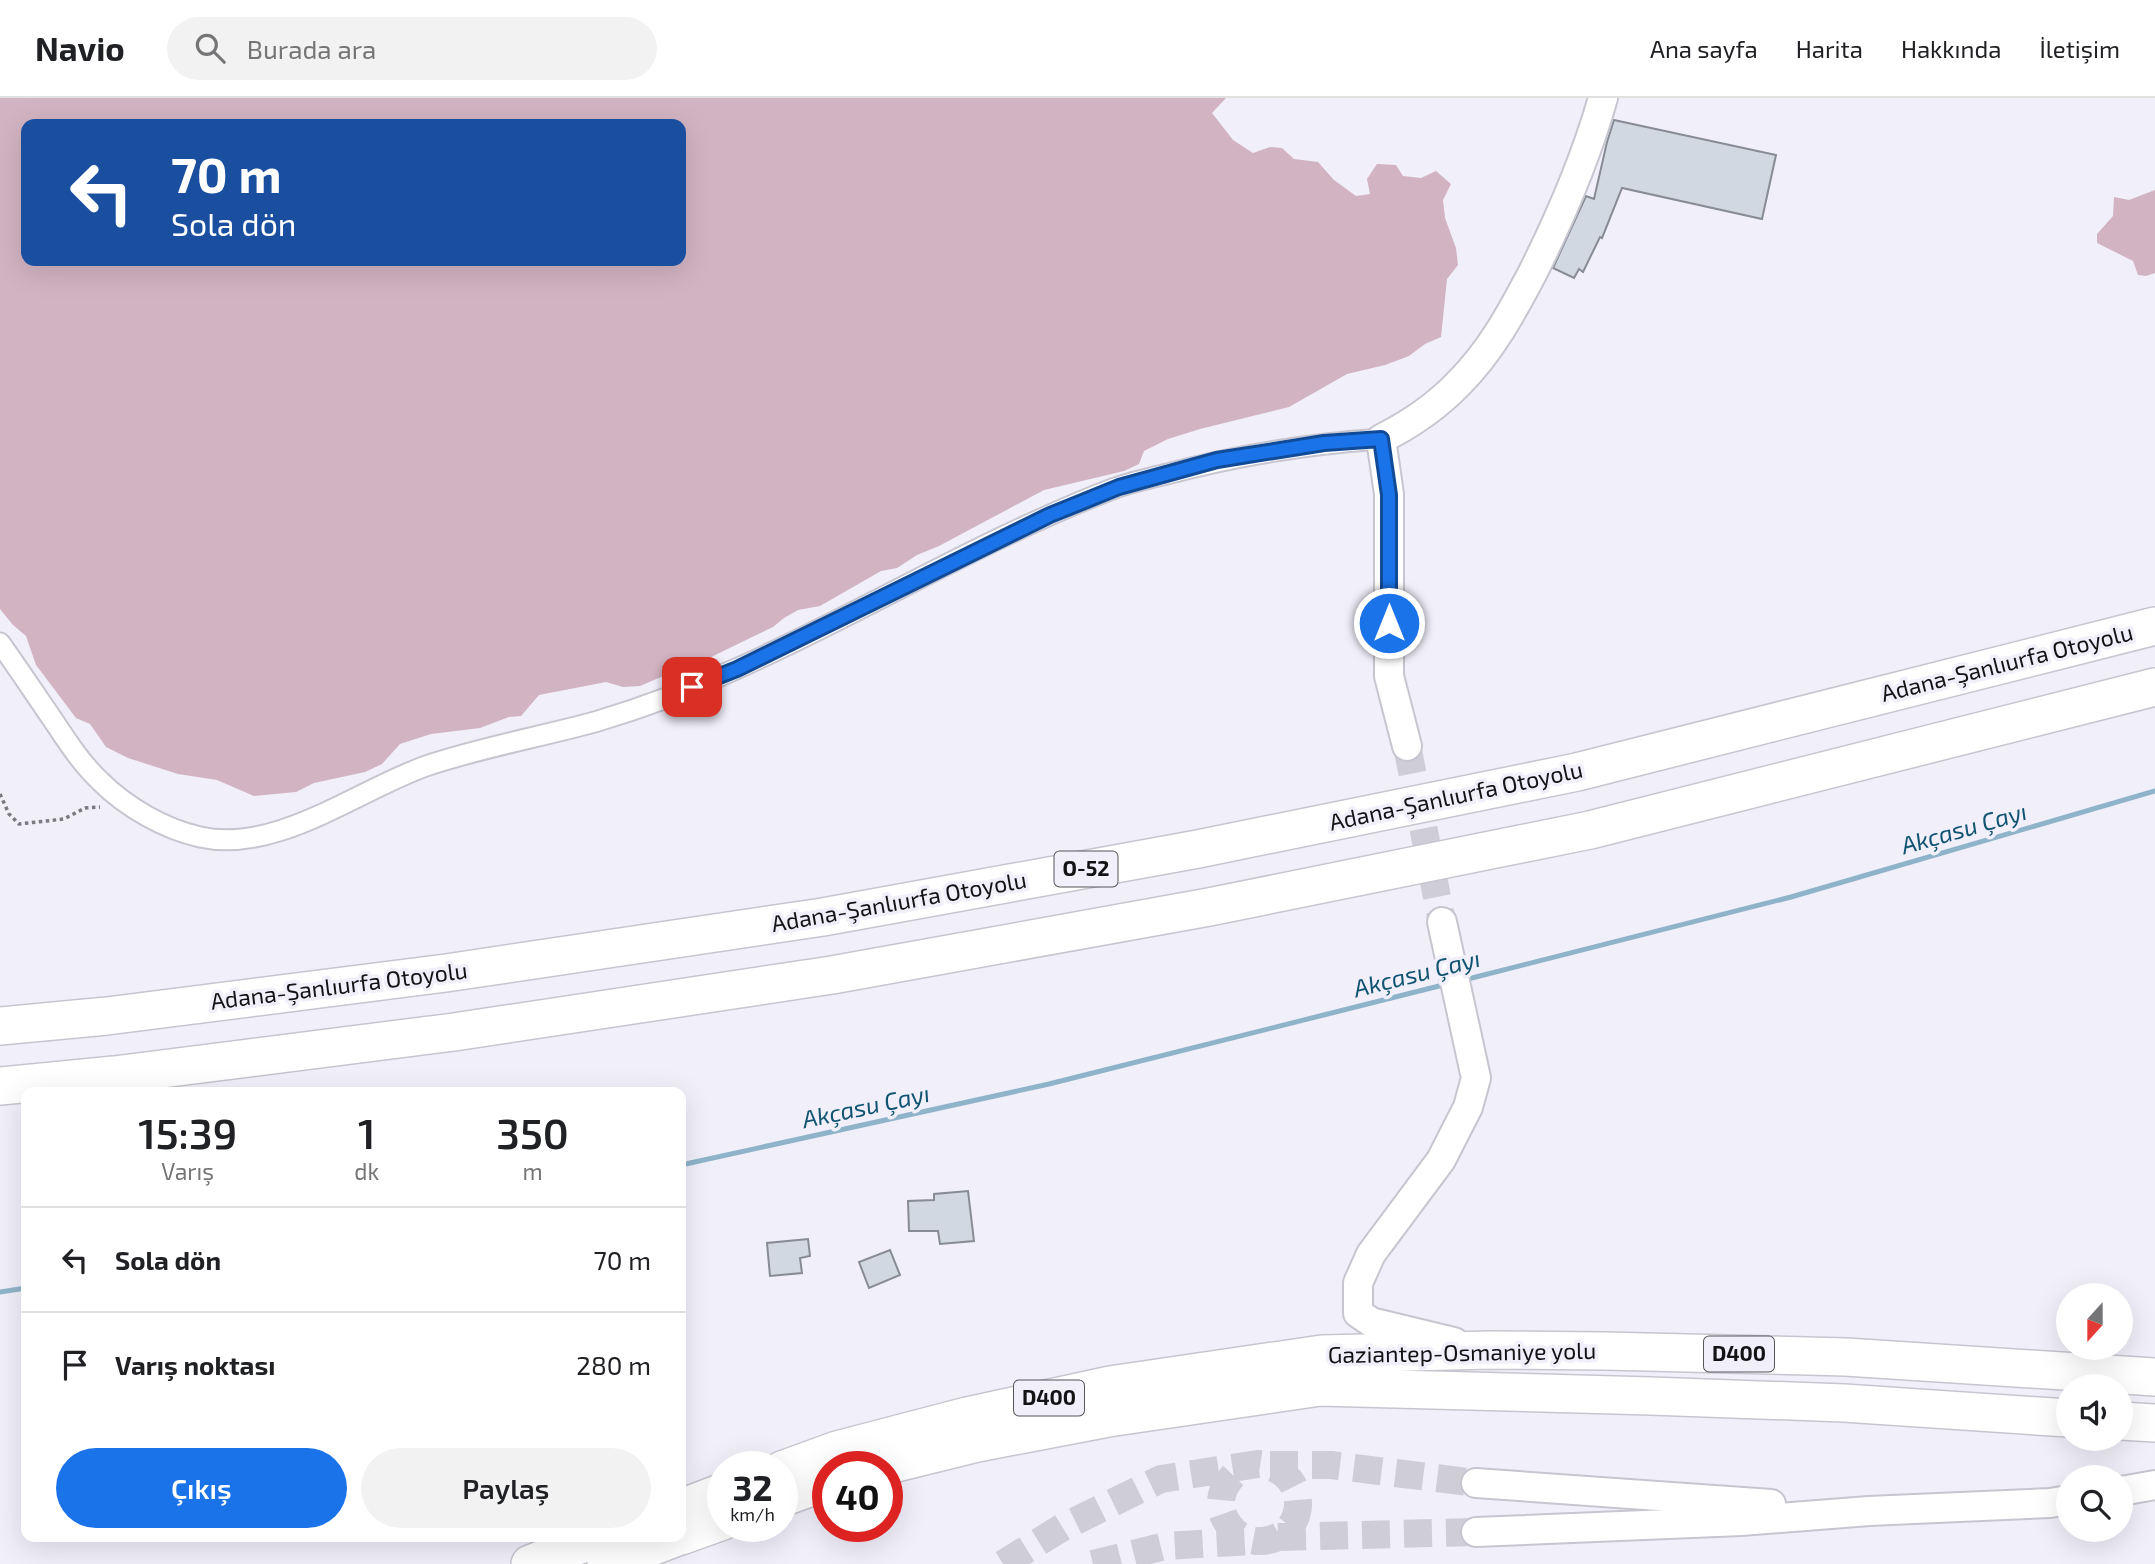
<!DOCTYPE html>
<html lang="tr">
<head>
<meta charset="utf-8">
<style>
	:root { --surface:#fff; --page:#f2f2f2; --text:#202124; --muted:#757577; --line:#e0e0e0; --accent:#1a73e8 }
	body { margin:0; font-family:"Exo 2",sans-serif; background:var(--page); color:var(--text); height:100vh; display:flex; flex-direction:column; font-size:26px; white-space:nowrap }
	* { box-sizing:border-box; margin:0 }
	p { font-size:23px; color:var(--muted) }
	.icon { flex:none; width:38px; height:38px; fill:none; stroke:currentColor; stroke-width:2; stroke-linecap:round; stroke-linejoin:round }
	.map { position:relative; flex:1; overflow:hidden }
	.details { position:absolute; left:21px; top:989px; width:665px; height:455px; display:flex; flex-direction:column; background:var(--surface); border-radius:14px; box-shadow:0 7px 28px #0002 }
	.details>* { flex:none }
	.guide { position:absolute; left:21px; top:21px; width:665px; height:147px; border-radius:14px; box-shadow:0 7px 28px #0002; background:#1a4fa0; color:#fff; overflow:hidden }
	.needle { width:46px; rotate:201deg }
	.buttons { position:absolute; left:2056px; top:1185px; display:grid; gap:14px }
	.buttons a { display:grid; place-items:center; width:77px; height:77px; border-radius:50%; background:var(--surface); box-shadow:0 7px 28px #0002; font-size:35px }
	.speed { position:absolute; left:707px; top:1353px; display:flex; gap:14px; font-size:35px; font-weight:700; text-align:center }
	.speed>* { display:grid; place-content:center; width:91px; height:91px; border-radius:50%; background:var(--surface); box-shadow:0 7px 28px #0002; line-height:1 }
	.speed small { font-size:18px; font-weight:400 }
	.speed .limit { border:10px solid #d22; background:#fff; color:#111 }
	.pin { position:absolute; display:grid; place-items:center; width:60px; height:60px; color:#fff; margin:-30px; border-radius:14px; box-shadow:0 4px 10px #0006 }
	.me { position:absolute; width:77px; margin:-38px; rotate:0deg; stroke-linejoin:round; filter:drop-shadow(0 0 5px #0008) }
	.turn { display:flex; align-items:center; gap:24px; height:147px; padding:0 35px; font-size:32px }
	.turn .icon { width:91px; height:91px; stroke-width:2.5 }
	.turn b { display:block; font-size:49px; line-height:60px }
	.eta { display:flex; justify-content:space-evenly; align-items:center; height:119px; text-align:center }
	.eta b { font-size:42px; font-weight:600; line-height:49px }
	.cta { display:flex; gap:14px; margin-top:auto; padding:14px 35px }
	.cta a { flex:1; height:80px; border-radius:42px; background:var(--accent); color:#fff; font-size:28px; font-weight:600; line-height:80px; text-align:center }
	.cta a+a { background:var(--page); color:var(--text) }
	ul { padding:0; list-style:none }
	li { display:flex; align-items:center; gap:21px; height:105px; padding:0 35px; border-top:2px solid var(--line) }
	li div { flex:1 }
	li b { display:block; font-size:26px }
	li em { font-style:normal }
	header { display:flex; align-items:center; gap:42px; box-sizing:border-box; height:98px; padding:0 35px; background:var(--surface); border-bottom:2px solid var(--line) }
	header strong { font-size:33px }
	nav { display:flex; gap:38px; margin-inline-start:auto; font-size:24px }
	.search { width:490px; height:63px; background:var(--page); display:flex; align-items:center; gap:18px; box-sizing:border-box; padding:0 24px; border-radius:38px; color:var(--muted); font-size:26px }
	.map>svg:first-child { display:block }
	.green { fill:#d2b3c1; fill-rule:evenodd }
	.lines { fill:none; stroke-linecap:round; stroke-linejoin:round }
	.stream { stroke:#8fb4c9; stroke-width:5 }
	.building { fill:#d2d8e1; stroke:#868b94; stroke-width:2 }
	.secondary-tunnel { stroke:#cfced8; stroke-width:28; stroke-dasharray:28 14; stroke-linecap:butt }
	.street-casing { stroke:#c7c6d0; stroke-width:23 }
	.secondary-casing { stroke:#c7c6d0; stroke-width:32 }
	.highway-casing { stroke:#c7c6d0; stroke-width:40 }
	.path { stroke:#7a7a81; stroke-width:3.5; stroke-dasharray:3.5 3.5; stroke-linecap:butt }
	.street { stroke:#fff; stroke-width:19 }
	.secondary { stroke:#fff; stroke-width:28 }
	.highway { stroke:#fff; stroke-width:37 }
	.route-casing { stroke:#114b97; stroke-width:18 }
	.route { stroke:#1a73e8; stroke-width:12 }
	.labels { text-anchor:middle; stroke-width:7; stroke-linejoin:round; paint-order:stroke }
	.shield { fill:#f0effa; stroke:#55555a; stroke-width:2 }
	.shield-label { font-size:21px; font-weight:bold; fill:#131316 }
	.street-label { font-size:23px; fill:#131316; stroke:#f0effa }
	.water-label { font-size:24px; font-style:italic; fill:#115472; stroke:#f0effa }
</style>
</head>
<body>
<header>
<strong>Navio</strong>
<div class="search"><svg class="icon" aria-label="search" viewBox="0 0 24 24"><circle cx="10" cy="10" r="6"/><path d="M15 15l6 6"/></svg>Burada ara</div>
<nav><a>Ana sayfa</a><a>Harita</a><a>Hakkında</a><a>İletişim</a></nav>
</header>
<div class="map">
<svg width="2155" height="1466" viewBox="0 0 2155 1466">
	<rect width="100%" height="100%" fill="#f0effa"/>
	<path class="green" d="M0 0H1226L1212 15 1233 42 1253 55 1270 49 1282 50 1294 61 1318 64 1334 82 1356 98 1370 96 1367 81 1377 66 1396 67 1403 78 1421 80 1436 73 1451 86 1443 102 1445 120 1456 150 1458 167 1447 181 1441 239 1425 246 1409 258 1385 267 1347 276 1289 309 1200 331 1168 341 1144 353 1139 366 1124 373 1044 392 939 448 917 457 897 470 881 473 820 508 798 512 784 520 773 529 703 563 684 565 675 573 640 588 623 589 606 584 539 597 521 618 509 619 480 630 431 636 400 646 382 666 365 674 314 685 296 694 254 698 217 682 178 676 128 660 106 649 90 626 76 620 36 567 26 538 13 527 0 511ZM26 26H681V163H26Z
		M2155 92V175L2146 178 2138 177 2133 163 2097 145V136L2113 118 2114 99 2129 102Z"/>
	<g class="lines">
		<path class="stream" d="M1464 882 1791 799 2155 693
			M681 1067 1049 986 1447 886
			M0 1194 26 1190"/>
	</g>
	<path class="building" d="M1614 22 1776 57 1762 121 1622 90 1602 140 1600 139 1583 174 1579 171 1574 180 1553 170 1586 98 1594 101 1607 44Z
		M968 1093 974 1143 940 1146 938 1133H909L908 1103 934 1102V1096Z
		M808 1141 810 1158 800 1160 802 1175 770 1178 767 1145Z
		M890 1152 900 1177 869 1190 859 1164Z"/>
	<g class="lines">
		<path class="secondary-tunnel" d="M1407 648 1442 824
			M1270 1367H1331L1476 1385
			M1278 1439 1476 1434
			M1003 1466 1063 1429 1161 1381 1258 1366C1316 1373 1307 1446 1256 1443 1246 1442 1235 1436 1229 1427 1212 1405 1224 1381 1245 1368
			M1093 1466 1165 1448 1252 1443"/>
		<defs>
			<path id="street" d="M0 545C18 570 35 596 53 622 67 643 81 665 100 683 126 709 164 731 200 739 276 756 356 693 426 668 482 649 541 639 598 623 645 609 692 591 736 571 864 514 984 440 1115 390 1132 384 1150 380 1167 376 1238 357 1309 346 1381 341"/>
			<path id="secondary" d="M1407 648 1389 578V396L1381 341C1411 326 1436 309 1459 285 1491 253 1512 214 1533 174 1561 118 1586 60 1603 0
				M1442 824 1476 980 1468 1009 1441 1062 1371 1156 1358 1185V1215L1371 1224 1454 1244
				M1476 1385 1771 1406
				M2121 1393 2155 1387
				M1476 1434 1741 1423 1869 1413 2050 1405 2068 1402"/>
			<path id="highway" d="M0 928 107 918 446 875 823 819 1198 751 1577 674 2155 528
				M0 988 114 977 454 934 832 877 1209 809 1590 732 2155 589
				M2121 1323 2155 1325
				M884 1368 977 1345 1108 1320 1320 1289 1651 1298 1844 1305 2068 1320
				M782 1372 837 1352 967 1318 1110 1287 1322 1256 1491 1252 1605 1253 1846 1259 2155 1279
				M782 1400 828 1383
				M681 1410 723 1394
				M681 1438 723 1423
				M530 1466 603 1438
				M606 1466 680 1438"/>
		</defs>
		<use href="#street" class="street-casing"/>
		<use href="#secondary" class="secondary-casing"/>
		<use href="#highway" class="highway-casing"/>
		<path class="path" d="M0 696 9 716 19 726 64 721 85 710 100 709"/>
		<use href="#street" class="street"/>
		<use href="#secondary" class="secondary"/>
		<use href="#highway" class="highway"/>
	</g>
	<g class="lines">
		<defs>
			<path id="route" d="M692 589 737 571 1050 417 1119 389 1217 362 1324 345 1381 341 1389 397V525"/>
		</defs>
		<use href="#route" class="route-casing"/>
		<use href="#route" class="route"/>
	</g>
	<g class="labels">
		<g class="shield">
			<rect x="1054.5" y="753.5" width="63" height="35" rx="5"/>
			<rect x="1704" y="1238.5" width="70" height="35" rx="5"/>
			<rect x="1014" y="1282.5" width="70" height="35" rx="5"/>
		</g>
		<g class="shield-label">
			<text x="1086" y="778">O-52</text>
			<text x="1739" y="1263">D400</text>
			<text x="1049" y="1307">D400</text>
		</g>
		<g class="street-label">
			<text transform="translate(2007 565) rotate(-14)" y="8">Adana-Şanlıurfa Otoyolu</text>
			<text transform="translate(1456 698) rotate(-12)" y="8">Adana-Şanlıurfa Otoyolu</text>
			<text transform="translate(899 804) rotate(-10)" y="8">Adana-Şanlıurfa Otoyolu</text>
			<text transform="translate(339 888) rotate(-7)" y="8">Adana-Şanlıurfa Otoyolu</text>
			<text transform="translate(1462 1255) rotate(-1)" y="8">Gaziantep-Osmaniye yolu</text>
		</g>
		<g class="water-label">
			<text transform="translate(1964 731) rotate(-16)" y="8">Akçasu Çayı</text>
			<text transform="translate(1417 876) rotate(-14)" y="8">Akçasu Çayı</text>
			<text transform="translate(866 1009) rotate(-12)" y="8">Akçasu Çayı</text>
		</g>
	</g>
</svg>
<div class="buttons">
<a><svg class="needle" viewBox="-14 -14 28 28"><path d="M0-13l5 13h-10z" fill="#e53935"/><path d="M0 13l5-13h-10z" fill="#757577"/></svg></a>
<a><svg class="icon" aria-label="sound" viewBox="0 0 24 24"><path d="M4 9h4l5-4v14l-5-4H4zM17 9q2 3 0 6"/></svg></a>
<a><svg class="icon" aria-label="search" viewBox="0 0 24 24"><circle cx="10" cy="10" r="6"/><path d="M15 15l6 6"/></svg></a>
</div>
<div class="speed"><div>32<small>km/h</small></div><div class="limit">40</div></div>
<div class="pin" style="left:692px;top:589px;background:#d93025"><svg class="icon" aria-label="arrive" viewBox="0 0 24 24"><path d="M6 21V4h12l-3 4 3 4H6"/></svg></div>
<svg class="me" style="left:1389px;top:525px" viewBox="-20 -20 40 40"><circle r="17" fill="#1a73e8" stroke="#fff" stroke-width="3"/><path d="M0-11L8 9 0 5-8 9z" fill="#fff"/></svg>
<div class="guide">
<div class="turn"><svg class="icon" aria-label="left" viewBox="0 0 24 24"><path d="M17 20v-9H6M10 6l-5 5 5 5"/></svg><div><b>70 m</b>Sola dön</div></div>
</div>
<section class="details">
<div class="eta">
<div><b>15:39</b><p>Varış</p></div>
<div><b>1</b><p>dk</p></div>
<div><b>350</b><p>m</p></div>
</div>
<ul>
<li><svg class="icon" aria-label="left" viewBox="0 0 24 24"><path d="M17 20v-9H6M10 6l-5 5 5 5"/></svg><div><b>Sola dön</b></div><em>70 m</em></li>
<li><svg class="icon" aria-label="arrive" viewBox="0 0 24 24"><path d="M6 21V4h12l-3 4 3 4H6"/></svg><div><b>Varış noktası</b></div><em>280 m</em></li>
</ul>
<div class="cta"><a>Çıkış</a><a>Paylaş</a></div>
</section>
</div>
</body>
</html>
